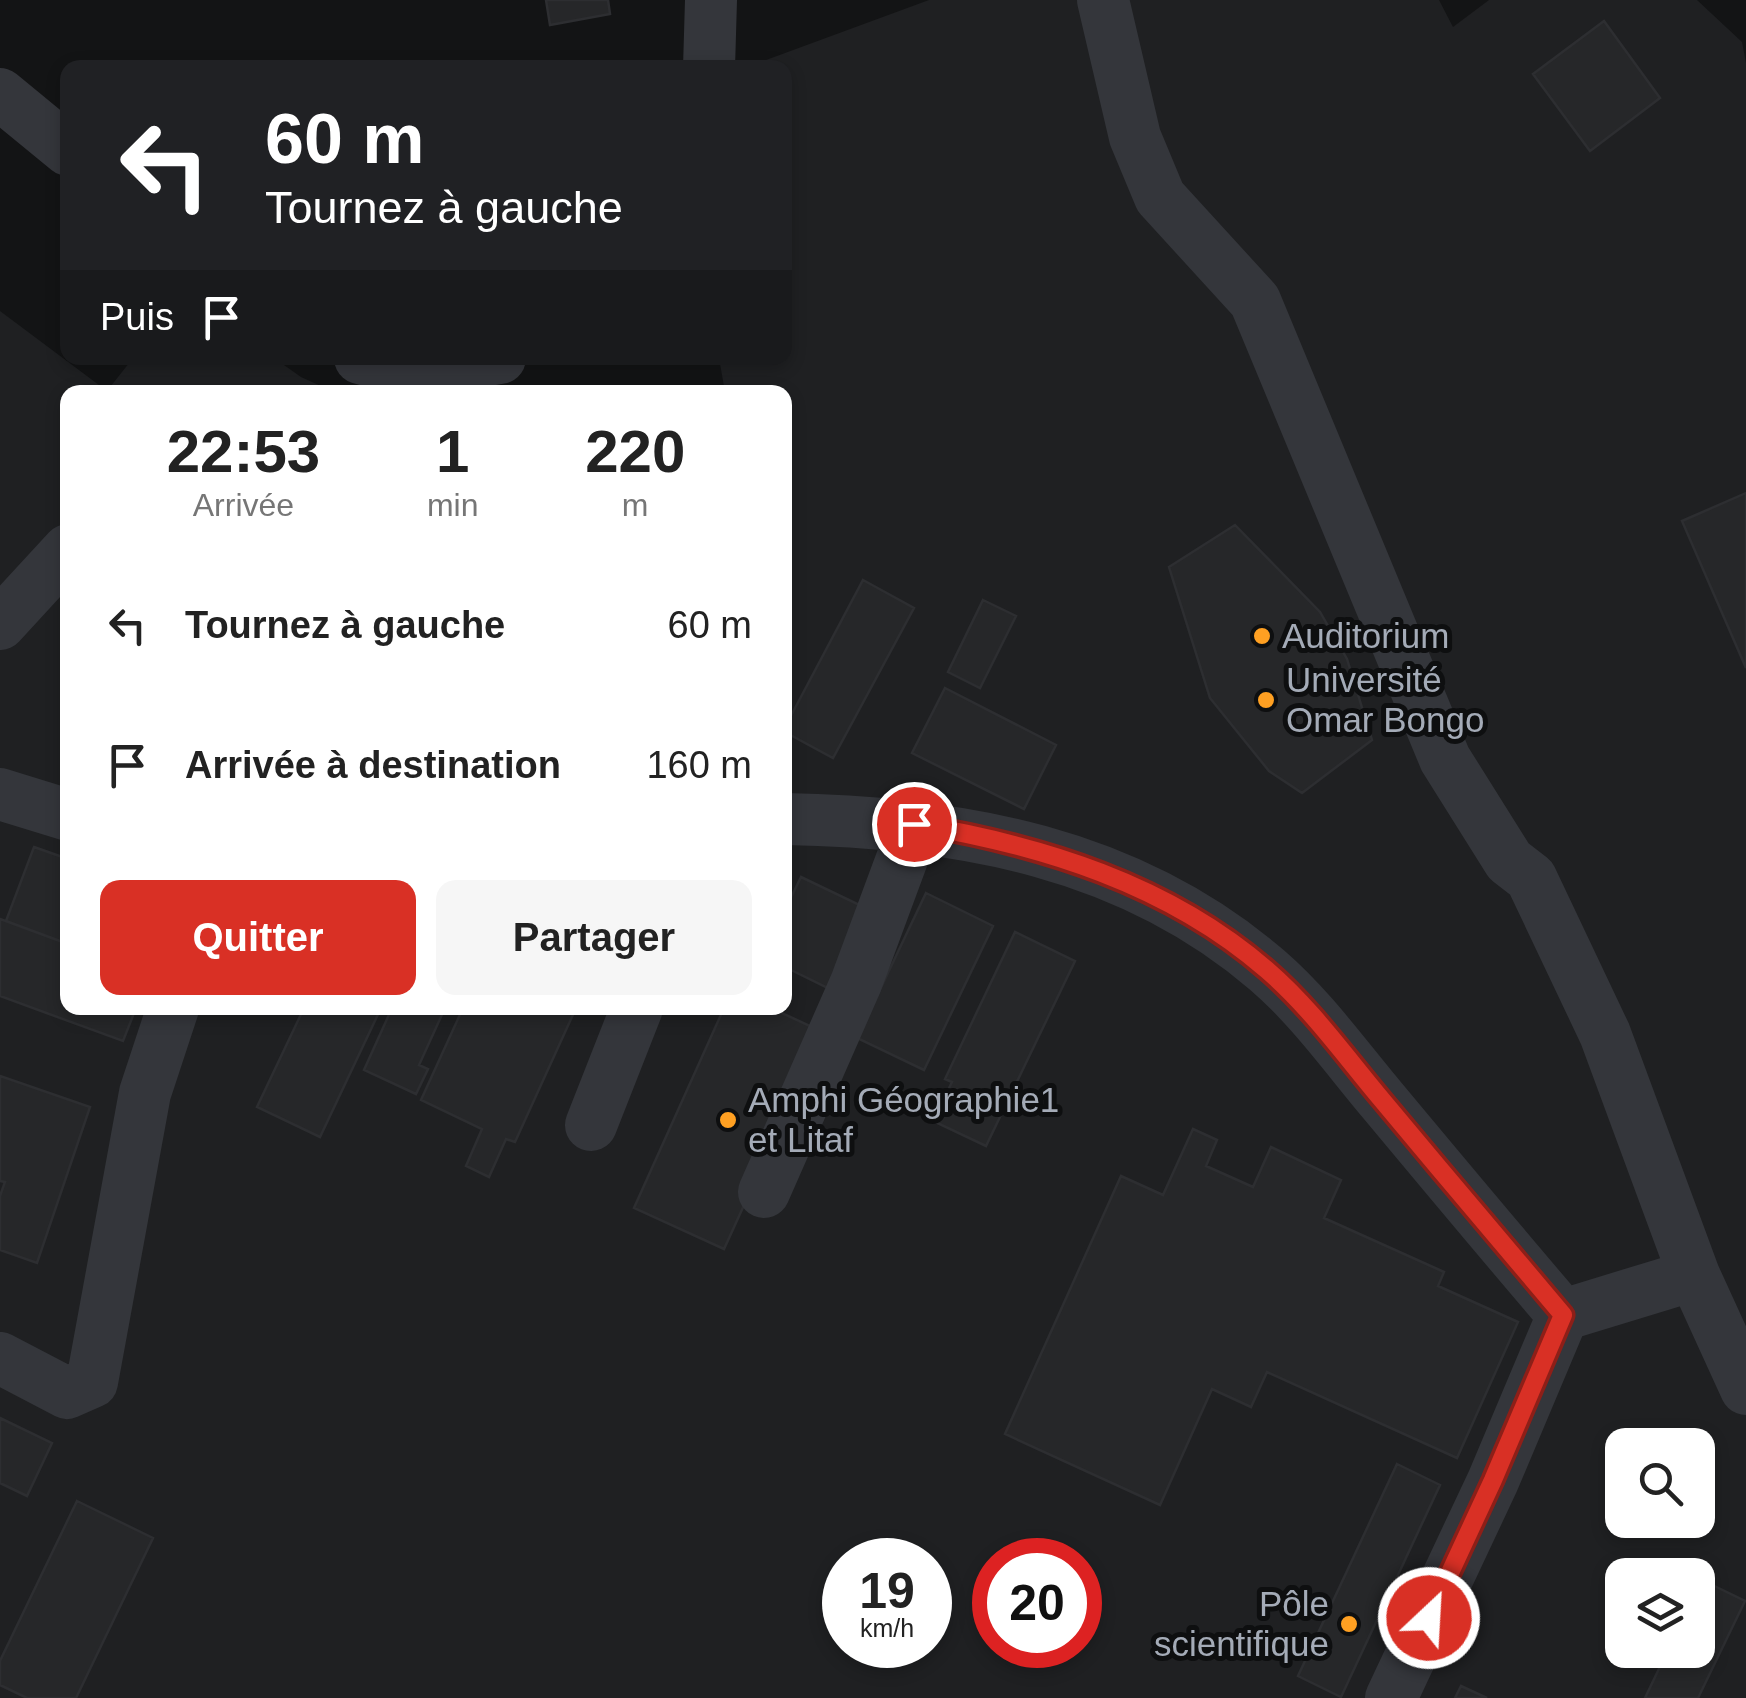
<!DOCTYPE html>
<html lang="fr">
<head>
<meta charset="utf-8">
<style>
	:root { --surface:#fff; --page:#f6f6f6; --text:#222; --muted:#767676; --accent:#d93025 }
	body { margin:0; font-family:Arial,sans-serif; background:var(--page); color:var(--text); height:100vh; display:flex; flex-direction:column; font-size:38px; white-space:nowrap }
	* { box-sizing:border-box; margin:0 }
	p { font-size:32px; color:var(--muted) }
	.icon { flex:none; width:55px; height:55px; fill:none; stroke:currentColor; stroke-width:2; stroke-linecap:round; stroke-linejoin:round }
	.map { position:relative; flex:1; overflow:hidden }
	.details { position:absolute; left:60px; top:385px; width:732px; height:630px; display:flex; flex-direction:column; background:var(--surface); border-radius:20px; box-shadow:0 5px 15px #0003 }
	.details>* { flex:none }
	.guide { position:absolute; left:60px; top:60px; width:732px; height:305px; border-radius:20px; box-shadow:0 5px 15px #0003; background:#202124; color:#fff; overflow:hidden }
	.controls { position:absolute; left:1605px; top:1428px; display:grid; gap:20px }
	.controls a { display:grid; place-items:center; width:110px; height:110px; border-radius:20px; background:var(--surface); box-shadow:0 5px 15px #0003; font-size:50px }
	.speed { position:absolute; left:822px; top:1538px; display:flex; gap:20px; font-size:50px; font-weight:700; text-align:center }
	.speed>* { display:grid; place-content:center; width:130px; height:130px; border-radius:50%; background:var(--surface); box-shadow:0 5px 15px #0003; line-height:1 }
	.speed small { font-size:25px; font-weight:400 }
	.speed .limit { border:15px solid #d22; background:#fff; color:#111 }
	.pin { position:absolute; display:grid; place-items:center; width:85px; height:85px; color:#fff; margin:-42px; border:5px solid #fff; border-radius:50%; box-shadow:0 2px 10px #0007 }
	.me { position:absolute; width:110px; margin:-55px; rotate:25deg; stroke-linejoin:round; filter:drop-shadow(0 0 8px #0008) }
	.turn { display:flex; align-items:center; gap:35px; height:210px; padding:0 40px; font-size:45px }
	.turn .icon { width:130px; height:130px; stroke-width:2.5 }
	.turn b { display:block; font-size:70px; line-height:85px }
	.then { display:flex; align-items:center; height:95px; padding:0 40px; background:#0003; gap:20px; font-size:38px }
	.eta { display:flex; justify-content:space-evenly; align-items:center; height:170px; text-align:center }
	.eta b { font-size:60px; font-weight:700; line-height:70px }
	.action { display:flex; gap:20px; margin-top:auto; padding:20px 40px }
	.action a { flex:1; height:115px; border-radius:20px; background:var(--accent); color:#fff; font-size:40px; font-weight:700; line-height:115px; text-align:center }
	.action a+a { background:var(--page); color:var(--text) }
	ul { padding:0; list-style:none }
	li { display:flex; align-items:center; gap:30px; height:140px; padding:0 40px }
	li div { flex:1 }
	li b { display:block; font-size:38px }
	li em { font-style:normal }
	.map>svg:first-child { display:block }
	.built { fill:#1f2022; fill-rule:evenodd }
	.building { fill:#262729; stroke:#2d2e31; stroke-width:2.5 }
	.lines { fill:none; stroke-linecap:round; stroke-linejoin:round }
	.minor { stroke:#34363b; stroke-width:52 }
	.route-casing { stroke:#8d1f18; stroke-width:25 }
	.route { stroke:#d93025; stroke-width:18 }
	.poi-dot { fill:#ffa022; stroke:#0e0f10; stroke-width:4 }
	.labels { text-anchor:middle; stroke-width:10; stroke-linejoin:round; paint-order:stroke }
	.poi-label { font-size:35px; fill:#a4abb7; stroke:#0e0f10; text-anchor:start }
</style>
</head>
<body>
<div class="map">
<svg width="1746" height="1698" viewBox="0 0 1746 1698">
	<rect width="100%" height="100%" fill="#131415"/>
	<path class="built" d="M929 0H1439L1453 27 1489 0H1697L1742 42 1746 63V1698H0V311L107 391 133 358H274L301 377 334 392H68V1008H785V392H725L719 358H785V68L747 67ZM1622 1445H1698V1520H1622ZM845 1560H930V1645H845ZM995 1560H1080V1645H995ZM1622 1575H1698V1650H1622Z"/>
	<path class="building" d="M546 0H608L610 14 550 25Z
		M1604 21 1660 98 1590 151 1533 74Z
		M1746 493V668L1682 521Z
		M1235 525 1320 612 1347 659 1372 740 1302 793 1269 771 1210 698 1169 567Z
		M863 580 914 608 833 758 785 732V727Z
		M983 600 1016 616 980 688 948 672Z
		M945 688 1056 745 1024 809 912 753Z
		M34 847 68 859V944L6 921Z
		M801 877 868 909 830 989 785 967V910Z
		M926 893 993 926 924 1070 857 1038Z
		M0 919 68 944V1008H136L123 1041 0 996Z
		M1015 932 1075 961 986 1146 933 1121 952 1082 945 1079Z
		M304 1008H381L320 1137 257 1107Z
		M392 1008H445L419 1065 428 1069 416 1094 364 1070Z
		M463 1008H576L515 1142 506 1139 489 1177 466 1166 482 1129 421 1100Z
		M724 1008H771L823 1032 724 1249 634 1208Z
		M0 1076 90 1107 37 1263 0 1250V1196L5 1182 0 1181Z
		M1193 1129 1217 1140 1206 1166 1253 1187 1271 1147 1341 1180 1324 1218 1444 1272 1438 1286 1518 1322 1457 1458 1267 1372 1251 1407 1212 1389 1160 1505 1005 1434 1121 1176 1163 1195Z
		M0 1418 52 1443 27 1496 0 1483Z
		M1397 1464 1440 1485 1341 1697 1298 1676Z
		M77 1501 153 1538 76 1698H27L0 1685V1661Z
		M1702 1580 1745 1601 1698 1698H1645L1668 1650H1698V1589Z
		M1461 1686 1487 1698H1455Z"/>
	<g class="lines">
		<path class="minor" d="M1103 0 1135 137 1160 197 1255 301 1445 759 1509 861 1531 878 1605 1034 1694 1275 1746 1389
			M709 68 711 0
			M0 94 68 150
			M360 358C405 373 454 366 500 358
			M0 624 68 550
			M0 794 68 815
			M785 819C959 822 1130 852 1267 970 1311 1008 1345 1056 1382 1100 1442 1172 1502 1244 1563 1315
			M591 1125 637 1008
			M764 1192 856 983 915 824
			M1563 1315 1694 1275
			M0 1358 67 1393 92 1382 145 1093 173 1008
			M1391 1698 1493 1481 1563 1315"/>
	</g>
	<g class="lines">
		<defs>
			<path id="route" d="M914 824C1041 845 1168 884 1267 970 1311 1008 1345 1056 1382 1100 1442 1172 1503 1244 1563 1315L1493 1480 1429 1618"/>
		</defs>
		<use href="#route" class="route-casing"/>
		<use href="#route" class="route"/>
	</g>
	<g class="poi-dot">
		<circle cx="1262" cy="636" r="10"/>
		<circle cx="1266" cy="700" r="10"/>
		<circle cx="728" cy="1120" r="10"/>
		<circle cx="1349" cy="1624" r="10"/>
	</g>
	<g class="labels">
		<g class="poi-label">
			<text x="1282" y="648">Auditorium</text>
			<text x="1286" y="692">Université<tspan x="1286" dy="40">Omar Bongo</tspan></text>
			<text x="748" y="1112">Amphi Géographie1<tspan x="748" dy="40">et Litaf</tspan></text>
			<text x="1329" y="1616" text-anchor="end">Pôle<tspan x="1329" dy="40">scientifique</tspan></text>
		</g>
	</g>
</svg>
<div class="controls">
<a><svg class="icon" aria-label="search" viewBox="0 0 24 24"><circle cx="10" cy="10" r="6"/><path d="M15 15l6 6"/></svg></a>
<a><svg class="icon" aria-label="layers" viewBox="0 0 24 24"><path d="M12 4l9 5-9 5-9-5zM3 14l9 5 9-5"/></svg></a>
</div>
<div class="speed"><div>19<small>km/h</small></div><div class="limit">20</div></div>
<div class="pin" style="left:914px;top:824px;background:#d93025"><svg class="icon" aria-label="arrive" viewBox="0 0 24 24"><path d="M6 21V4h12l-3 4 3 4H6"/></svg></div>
<svg class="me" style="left:1429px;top:1618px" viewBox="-20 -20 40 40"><circle r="17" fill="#d93025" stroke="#fff" stroke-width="3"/><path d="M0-11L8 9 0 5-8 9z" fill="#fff"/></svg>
<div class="guide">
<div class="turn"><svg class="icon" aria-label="left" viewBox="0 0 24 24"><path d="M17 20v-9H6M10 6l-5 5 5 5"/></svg><div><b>60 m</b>Tournez à gauche</div></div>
<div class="then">Puis<svg class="icon" aria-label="arrive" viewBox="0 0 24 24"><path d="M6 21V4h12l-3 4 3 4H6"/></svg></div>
</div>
<section class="details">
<div class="eta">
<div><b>22:53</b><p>Arrivée</p></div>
<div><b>1</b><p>min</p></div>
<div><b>220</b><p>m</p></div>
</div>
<ul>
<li><svg class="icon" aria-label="left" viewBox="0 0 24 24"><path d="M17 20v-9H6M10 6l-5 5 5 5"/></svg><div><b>Tournez à gauche</b></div><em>60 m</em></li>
<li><svg class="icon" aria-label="arrive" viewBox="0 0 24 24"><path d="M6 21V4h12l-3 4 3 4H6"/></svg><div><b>Arrivée à destination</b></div><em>160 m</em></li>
</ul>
<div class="action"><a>Quitter</a><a>Partager</a></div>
</section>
</div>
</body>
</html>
